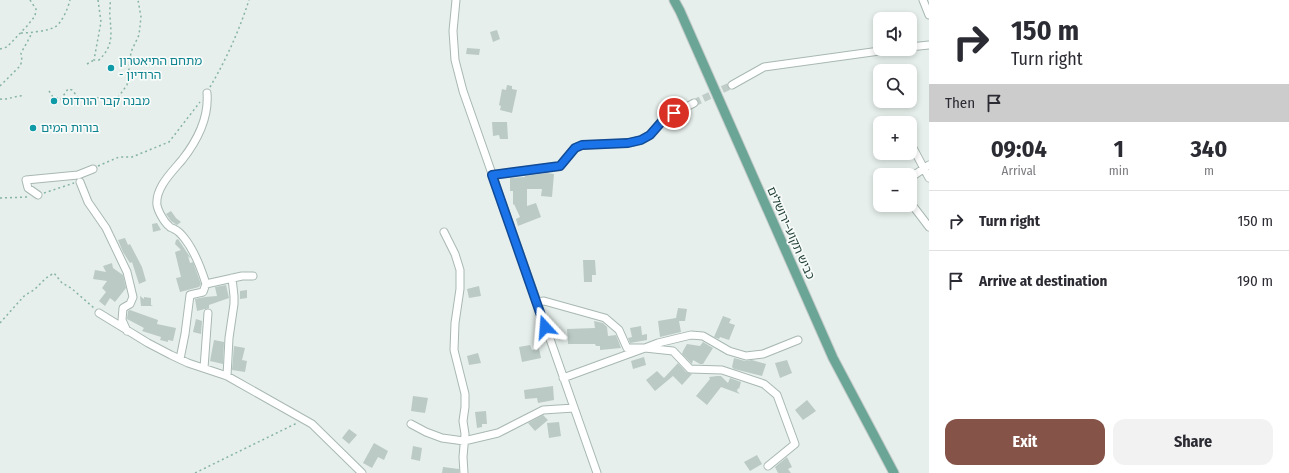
<!DOCTYPE html>
<html lang="en">
<head>
<meta charset="utf-8">
<style>
	:root { --surface:#fff; --page:#f2f2f3; --text:#2b2b33; --muted:#7c7c81; --line:#e1e1e2; --accent:#855347 }
	body { margin:0; font-family:"Fira Sans Condensed","Noto Sans Hebrew",sans-serif; background:var(--page); color:var(--text); height:100vh; display:flex; flex-direction:column; font-size:15px; white-space:nowrap }
	* { box-sizing:border-box; margin:0 }
	p { font-size:13px; color:var(--muted) }
	.icon { flex:none; width:22px; height:22px; fill:none; stroke:currentColor; stroke-width:2; stroke-linecap:round; stroke-linejoin:round }
	.map { position:relative; flex:1; overflow:hidden }
	.sheet { display:flex; flex-direction:column; background:var(--surface); width:360px }
	.sheet>* { flex:none }
	.banner { background:#fff; color:var(--text); overflow:hidden }
	.buttons { position:absolute; left:873px; top:12px; display:grid; gap:8px }
	.buttons a { display:grid; place-items:center; width:44px; height:44px; border-radius:8px; background:var(--surface); box-shadow:0 2px 6px #0003; font-size:20px }
	.pin { position:absolute; display:grid; place-items:center; width:34px; height:34px; color:#fff; margin:-17px; border:2px solid #fff; border-radius:50%; box-shadow:0 1px 4px #0007 }
	.me { position:absolute; width:44px; margin:-22px; rotate:341deg; stroke-linejoin:round; filter:drop-shadow(0 0 3px #0008) }
	.turn { display:flex; align-items:center; gap:14px; height:84px; padding:0 16px; font-size:18px }
	.turn .icon { width:52px; height:52px; stroke-width:2.5 }
	.turn b { display:block; font-size:28px; line-height:34px }
	.then { display:flex; align-items:center; height:38px; padding:0 16px; background:#0003; gap:8px; font-size:15px }
	.eta { display:flex; justify-content:space-evenly; align-items:center; height:68px; text-align:center }
	.eta b { font-size:24px; font-weight:700; line-height:28px }
	.action { display:flex; gap:8px; margin-top:auto; padding:8px 16px }
	.action a { flex:1; height:46px; border-radius:12px; background:var(--accent); color:#fff; font-size:16px; font-weight:700; line-height:46px; text-align:center }
	.action a+a { background:var(--page); color:var(--text) }
	ul { padding:0; list-style:none }
	li { display:flex; align-items:center; gap:12px; height:60px; padding:0 16px; border-top:1px solid var(--line) }
	li div { flex:1 }
	li b { display:block; font-size:15px }
	li em { font-style:normal }
	main { display:flex; flex:1; min-height:0 }
	.map>svg:first-child { display:block }
	.building { fill:#bbcac4 }
	.lines { fill:none; stroke-linecap:round; stroke-linejoin:round }
	.minor-tunnel { stroke:#bfccc8; stroke-width:7; stroke-dasharray:7 3.5; stroke-linecap:butt }
	.minor-casing { stroke:#a8b8b2; stroke-width:9 }
	.major-casing { stroke:#c2cac8; stroke-width:11 }
	.path { stroke:#86b3a5; stroke-width:1.5; stroke-dasharray:2 3; stroke-linecap:butt }
	.minor { stroke:#fff; stroke-width:7 }
	.major { stroke:#6aa596; stroke-width:9 }
	.route-casing { stroke:#114b97; stroke-width:10 }
	.route { stroke:#1a73e8; stroke-width:7 }
	.culture-dot { fill:#0f9aa8; stroke:#f7fbf9; stroke-width:1.5 }
	.labels { text-anchor:middle; stroke-width:3.5; stroke-linejoin:round; paint-order:stroke }
	.culture-label { font-size:12px; fill:#0d838f; stroke:#f7fbf9; text-anchor:start }
	.street-label { font-size:12px; fill:#24423a; stroke:#f7fbf9 }
</style>
</head>
<body>
<main>
<div class="map">
<svg width="929" height="473" viewBox="0 0 929 473">
	<rect width="100%" height="100%" fill="#e6efeb"/>
	<path class="building" d="M497 30 500 39 493 42 490 32Z
		M467 48 480 49 479 55 466 54Z
		M507 85 512 86V89L517 90 512 113 500 110 501 106 499 105 502 89 506 90Z
		M492 122H507L508 139H500L499 135 493 136Z
		M547 173 554 174 552 197 541 196 542 189H527V206L536 203 541 217 518 226 516 219 520 217 514 204 513 205V191H510V178L525 177V176Z
		M171 211 176 218 181 222 177 225 171 221 166 214Z
		M157 223 161 230 153 232 152 224Z
		M125 238 128 245 130 244 142 267 146 281 139 284 132 262 130 263 123 252 118 240Z
		M178 239 190 257V258L188 256 190 263 193 262 201 284 199 287 180 292 176 278 181 277 175 252 181 250 175 244 176 240Z
		M583 260H595L596 275H592V282H584Z
		M112 263 113 268 123 275 126 288 115 302 110 298 105 306 99 301 106 292 102 288 107 281 93 279 95 270 106 272 103 266Z
		M226 285 229 298 209 305V308L197 311 195 299 205 297 217 296 215 287Z
		M479 286 481 296 469 298 467 289Z
		M247 290V298L240 299V291Z
		M140 296 144 299V297L151 298V305L153 306H141Z
		M678 308 687 309 685 321H679L681 332 660 337 658 321 676 318Z
		M130 310 158 320 157 324 176 328 173 341 168 340V342L160 340 161 337 142 331 144 328 127 319 128 311Z
		M723 316 731 319 729 323 735 325 729 340 720 337 719 339 714 337Z
		M196 319 202 321 201 334 193 332Z
		M594 321 603 323 607 327 608 336 616 335 621 348 600 350V346H596L595 344H568L567 329 595 328Z
		M641 326 642 335 647 334V340L630 343 628 338 632 337 630 328Z
		M214 340 224 342 223 364 210 361Z
		M703 342 713 348 703 364H700L693 360 692 364 682 354 683 351 687 344 700 346Z
		M530 345 532 350 539 348 541 358 522 362 519 347Z
		M234 346 245 348 242 360 247 361 245 372 232 370Z
		M478 353 481 363 469 365 467 356Z
		M644 357 646 365 633 369 631 361Z
		M734 358 745 361 752 360 766 364 762 376 734 369 732 367Z
		M787 360 792 373 780 378 775 363Z
		M678 363 686 372 692 374 682 385 673 376 655 391 646 380 657 371 664 378Z
		M717 376H721L728 383 730 378 741 382 739 389 738 388 737 391 740 394 721 387 707 405 696 396 710 379 709 377Z
		M553 386 554 400 538 403 537 398 525 399 524 390Z
		M413 396 428 398 425 413 411 411Z
		M807 400 816 411 803 420 795 410Z
		M486 411 487 424H482V427L477 428 475 412Z
		M543 415 548 420 535 431 528 423Z
		M559 422 561 436 549 438 547 423Z
		M349 429 357 435 349 444 342 438Z
		M374 443 388 451 384 460 378 457 372 468 363 463Z
		M413 446 422 448 420 461 411 459Z
		M757 455 762 464 750 471 744 462Z
		M787 457 792 467 788 469 791 473H778L775 467Z
		M443 467 459 469V473H442Z"/>
	<g class="lines">
		<path class="minor-tunnel" d="M694 103 732 85"/>
		<defs>
			<path id="minor" d="M456 0 453 31 455 60 463 91 597 473
				M923 0 929 15
				M910 47 929 45
				M732 85 764 67 894 49
				M912 146 929 178
				M492 175 560 166 575 148 582 145 628 143 641 140 650 135 664 119 694 103
				M910 178 929 165
				M80 182 88 202 106 228 127 272 133 297 130 304 123 308 122 320 127 331
				M38 195 28 188 26 180 78 175 93 169
				M910 202 929 227
				M444 232 455 254 460 270V289L455 323 454 350 465 394V407L463 421 465 434 463 457 464 473
				M206 284 242 276H253
				M536 302 544 301 605 318 619 330 627 348H645L658 343 691 335 703 336 729 351 746 356 763 354 798 340
				M99 313 148 343 171 355 188 363 227 376 312 424 362 473
				M180 359 185 334 190 295 203 292 206 284C201 268 195 252 185 239 182 235 179 231 174 229 173 228 170 228 169 226 164 222 158 211 157 205 155 188 172 172 182 160 197 141 209 117 207 93
				M204 368 208 313
				M227 376 229 338 234 304V296L232 278
				M563 378 645 348 673 351 690 369 722 370 764 384 777 395 795 444 768 466
				M411 424 426 432 442 438 464 441 498 433 543 410 574 408"/>
			<path id="major" d="M674 0 680 11 833 358 894 473"/>
		</defs>
		<use href="#minor" class="minor-casing"/>
		<use href="#major" class="major-casing"/>
		<path class="path" d="M98 0 101 22 94 60H99C114 45 111 35 110 16 109 11 111 5 110 0
			M21 33C29 33 48 31 55 27 62 23 68 8 70 0
			M0 49 7 47 27 26 35 16 36 9 30 0
			M87 64 94 60
			M0 86 20 66 22 61 21 53 30 37 31 34
			M210 87C226 60 239 31 249 0
			M49 91 53 97 61 99 68 89 72 90 78 97 84 98H103L114 103 127 85 131 52 139 35 141 17 138 0
			M0 99C9 100 16 95 24 96
			M98 166 119 157H132L169 142 200 102
			M44 193 74 183
			M0 198 28 197
			M0 323 25 295 34 290 46 278 54 273 62 283 71 288 94 308
			M195 473 297 423"/>
		<use href="#minor" class="minor"/>
		<use href="#major" class="major"/>
	</g>
	<g class="lines">
		<defs>
			<path id="route" d="M545 327 492 175 560 166 575 148 582 145 628 143 641 140 650 135 664 119 674 113"/>
		</defs>
		<use href="#route" class="route-casing"/>
		<use href="#route" class="route"/>
	</g>
	<g class="culture-dot">
		<circle cx="111" cy="68" r="4"/>
		<circle cx="54" cy="101" r="4"/>
		<circle cx="33" cy="128" r="4"/>
	</g>
	<g class="labels">
		<g class="culture-label">
			<text x="119" y="65">מתחם התיאטרון<tspan x="119" dy="14">- הרודיון</tspan></text>
			<text x="62" y="105">מבנה קבר הורדוס</text>
			<text x="41" y="132">בורות המים</text>
		</g>
		<g class="street-label">
			<text transform="translate(791 233) rotate(66)" y="4">כביש תקוע–ירושלים</text>
		</g>
	</g>
</svg>
<div class="buttons">
<a><svg class="icon" aria-label="sound" viewBox="0 0 24 24"><path d="M4 9h4l5-4v14l-5-4H4zM17 9q2 3 0 6"/></svg></a>
<a><svg class="icon" aria-label="search" viewBox="0 0 24 24"><circle cx="10" cy="10" r="6"/><path d="M15 15l6 6"/></svg></a>
<a>+</a>
<a>−</a>
</div>
<div class="pin" style="left:674px;top:113px;background:#d93025"><svg class="icon" aria-label="arrive" viewBox="0 0 24 24"><path d="M6 21V4h12l-3 4 3 4H6"/></svg></div>
<svg class="me" style="left:545px;top:327px" viewBox="-20 -20 40 40"><path d="M0-17L14 15 0 8-14 15z" fill="#1a73e8" stroke="#fff" stroke-width="4"/></svg>
</div>
<section class="sheet">
<div class="banner">
<div class="turn"><svg class="icon" aria-label="right" viewBox="0 0 24 24"><path d="M7 20v-9h11M14 6l5 5-5 5"/></svg><div><b>150 m</b>Turn right</div></div>
<div class="then">Then<svg class="icon" aria-label="arrive" viewBox="0 0 24 24"><path d="M6 21V4h12l-3 4 3 4H6"/></svg></div>
</div>
<div class="eta">
<div><b>09:04</b><p>Arrival</p></div>
<div><b>1</b><p>min</p></div>
<div><b>340</b><p>m</p></div>
</div>
<ul>
<li><svg class="icon" aria-label="right" viewBox="0 0 24 24"><path d="M7 20v-9h11M14 6l5 5-5 5"/></svg><div><b>Turn right</b></div><em>150 m</em></li>
<li><svg class="icon" aria-label="arrive" viewBox="0 0 24 24"><path d="M6 21V4h12l-3 4 3 4H6"/></svg><div><b>Arrive at destination</b></div><em>190 m</em></li>
</ul>
<div class="action"><a>Exit</a><a>Share</a></div>
</section>
</main>
</body>
</html>
